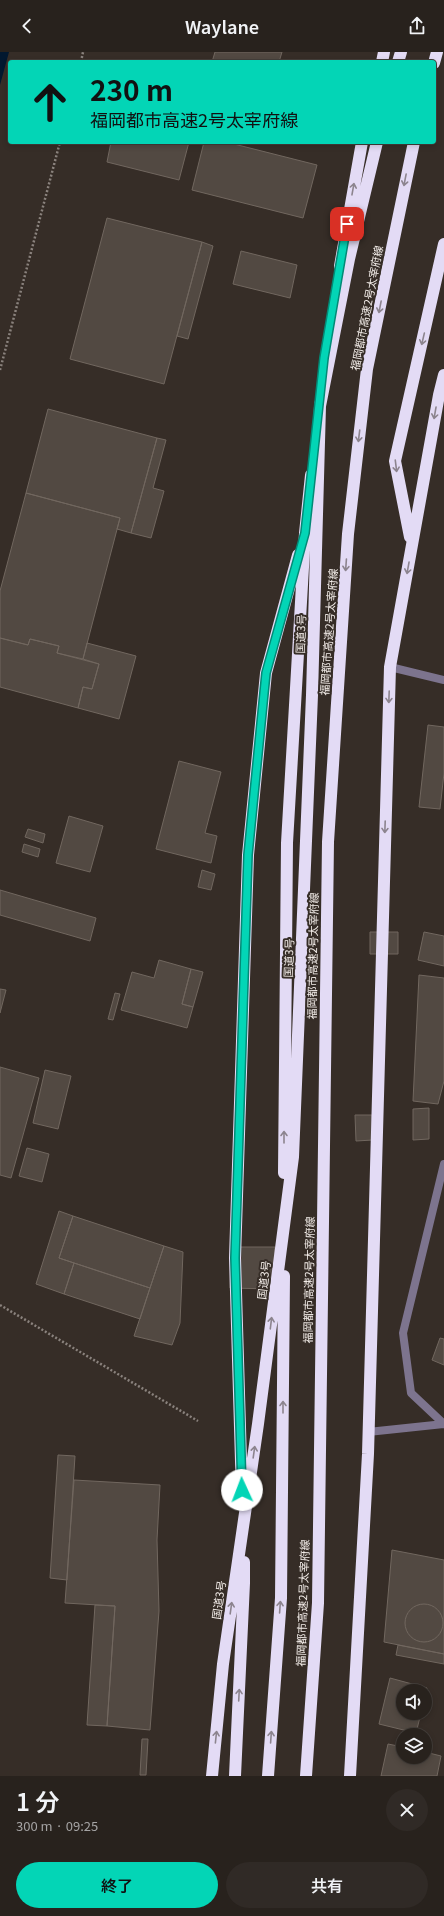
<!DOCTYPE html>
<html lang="ja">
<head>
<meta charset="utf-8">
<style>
	:root { --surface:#28221d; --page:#302a26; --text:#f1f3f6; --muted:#a5a4a4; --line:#443f3b; --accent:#03d5b6 }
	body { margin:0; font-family:Georgia,"Noto Sans JP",serif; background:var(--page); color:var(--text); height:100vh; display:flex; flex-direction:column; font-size:15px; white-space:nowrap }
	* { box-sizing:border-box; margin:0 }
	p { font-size:13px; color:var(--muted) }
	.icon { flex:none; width:22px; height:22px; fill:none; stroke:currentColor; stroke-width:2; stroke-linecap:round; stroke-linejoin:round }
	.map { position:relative; height:1724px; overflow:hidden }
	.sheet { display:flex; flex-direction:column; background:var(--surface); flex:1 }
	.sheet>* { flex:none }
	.hud { position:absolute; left:8px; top:8px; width:428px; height:84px; border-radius:4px; box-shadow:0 2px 6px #0003,0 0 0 1px var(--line); background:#03d5b6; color:#111; overflow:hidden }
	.controls { position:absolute; left:396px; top:1632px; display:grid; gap:8px }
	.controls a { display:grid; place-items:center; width:36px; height:36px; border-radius:50%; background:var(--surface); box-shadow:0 2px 6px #0003,0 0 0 1px var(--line); font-size:20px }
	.pin { position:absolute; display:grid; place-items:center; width:34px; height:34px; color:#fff; margin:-17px; border-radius:8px; box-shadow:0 2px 6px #0006 }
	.me { position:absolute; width:44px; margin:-22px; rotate:358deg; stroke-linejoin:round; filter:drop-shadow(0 0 3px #0008) }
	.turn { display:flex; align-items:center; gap:14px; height:84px; padding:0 16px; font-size:18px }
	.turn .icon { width:52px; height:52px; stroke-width:2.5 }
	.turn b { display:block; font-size:28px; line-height:34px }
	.round { display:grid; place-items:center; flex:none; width:42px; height:42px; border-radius:21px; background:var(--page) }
	.headline { display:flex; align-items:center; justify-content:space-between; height:68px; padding:0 16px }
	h1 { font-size:24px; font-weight:600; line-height:30px }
	.cta { display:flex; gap:8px; margin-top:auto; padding:8px 16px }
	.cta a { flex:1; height:46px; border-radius:24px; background:var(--accent); color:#111; font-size:16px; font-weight:600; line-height:46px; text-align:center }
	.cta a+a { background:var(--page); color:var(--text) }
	header { display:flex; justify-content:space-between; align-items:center; height:52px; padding:0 16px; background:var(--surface); font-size:18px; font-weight:600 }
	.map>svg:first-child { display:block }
	.water { fill:#02182f }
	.building { fill:#524942; stroke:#71675f }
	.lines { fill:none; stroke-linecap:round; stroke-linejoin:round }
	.path { stroke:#8a827d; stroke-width:2.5; stroke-dasharray:2 2; stroke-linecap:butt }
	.street { stroke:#7d748e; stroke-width:8 }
	.highway { stroke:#e3dbf5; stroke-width:12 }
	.oneway { stroke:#8c848e }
	.route-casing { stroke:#028a76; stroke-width:10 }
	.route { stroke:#03d5b6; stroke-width:7 }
	.labels { text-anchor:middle; stroke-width:4; stroke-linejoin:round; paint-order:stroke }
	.street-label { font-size:11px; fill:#f3ede9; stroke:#362d27 }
</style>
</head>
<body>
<header><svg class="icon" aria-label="back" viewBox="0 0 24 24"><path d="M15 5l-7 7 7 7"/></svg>Waylane<svg class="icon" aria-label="share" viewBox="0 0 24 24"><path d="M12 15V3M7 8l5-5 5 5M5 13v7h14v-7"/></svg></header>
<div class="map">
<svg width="444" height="1724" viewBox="0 0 444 1724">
	<rect width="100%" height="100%" fill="#362d27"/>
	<path class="water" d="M0 0H9L0 33Z"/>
	<path class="building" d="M215 0H282L279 10H212Z
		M111 90H189L179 128 107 110Z
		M204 90H226L317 113 303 166 192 138Z
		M107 166 202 190 164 332 70 307Z
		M202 190 213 194 188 287 177 284Z
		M241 199 297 213 290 246 233 232Z
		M48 357 157 386 131 481 117 477 120 466 26 441Z
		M157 386 166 388 153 436 164 439 151 486 131 481Z
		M26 441 120 466 83 607 57 601 59 594 30 587 28 593 0 586V539Z
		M0 586 28 593 30 587 59 594 57 601 99 612 92 637 83 635 78 656 0 635Z
		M87 591 136 604 119 667 78 656 83 635 92 637 99 612 83 607Z
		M428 673 444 675V721L440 757 419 755Z
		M179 709 221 720 205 781 217 784 211 811 156 797Z
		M69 764 103 774 90 820 56 811Z
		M28 777 45 782 43 791 25 785Z
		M24 792 40 797 38 805 22 800Z
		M202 818 215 822 211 838 198 835Z
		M0 838 96 866 90 889 0 863Z
		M370 880H398V902H370Z
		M424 880 444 884V914L418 908Z
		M159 908 191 917 182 952 193 955 187 976 121 958 132 920 154 926Z
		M191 917 203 920 193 955 182 952Z
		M419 923 444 926V1029L438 1052 413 1049Z
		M0 937 6 938 0 961Z
		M115 941 120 942 113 968 108 967Z
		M0 1015 39 1026 11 1126 0 1123Z
		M45 1018 71 1024 58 1077 33 1071Z
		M429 1056V1087L413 1088V1057Z
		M355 1063H372L373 1088 356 1089Z
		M27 1096 49 1102 42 1130 19 1124Z
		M59 1159 73 1164 59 1206 74 1211 64 1242 36 1232Z
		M73 1164 164 1194 150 1236 59 1206Z
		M164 1194 183 1200 180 1271 172 1293 134 1284Z
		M231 1195H275L274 1237 230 1236Z
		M74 1211 150 1236 140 1267 64 1242Z
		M440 1286 444 1287V1313L432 1308Z
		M58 1403 75 1404 67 1528 50 1526Z
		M74 1428 160 1433 157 1488 159 1559 150 1678 107 1674 115 1554 65 1551Z
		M392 1498 444 1508V1602L384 1590Z
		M405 1571a19 19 0 1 1 38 0a19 19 0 1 1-38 0Z
		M95 1553 115 1554 107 1674 87 1673Z
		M398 1593 444 1602V1612L396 1603Z
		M390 1626 427 1636 425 1644V1639H403V1661H421L416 1681 379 1672Z
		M142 1687H148L146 1723H140Z
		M388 1692 403 1695V1705H425V1700L441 1704 437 1724H381Z"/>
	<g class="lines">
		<path class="path" d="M81 10 83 0
			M0 318 60 90
			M0 1253 198 1369"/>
		<path class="street" d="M390 615 444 628
			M444 1112 403 1281 411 1341 444 1372
			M368 1380 444 1372"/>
		<path class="highway" d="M382 10 384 0
			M398 10 401 0
			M434 11 437 0
			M340 214 362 90
			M410 485 395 409 444 192
			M284 1121 287 791 305 481 311 423
			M242 1443 235 1206 248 803 266 621 298 503
			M212 1724 223 1612 258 1372 293 1105 312 643 320 354 349 207 377 90
			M235 1724 244 1531V1510
			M268 1724 281 1546 284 1224
			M306 1724 318 1551 328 790 348 482 367 317 414 90
			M350 1724 368 1402 390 615 439 343 444 323"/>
	</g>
	<defs><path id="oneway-shaft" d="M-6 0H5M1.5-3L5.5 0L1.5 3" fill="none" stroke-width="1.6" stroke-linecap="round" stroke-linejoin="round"/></defs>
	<g class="oneway">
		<use href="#oneway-shaft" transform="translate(405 128) rotate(101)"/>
		<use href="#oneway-shaft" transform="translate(353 137) rotate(-80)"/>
		<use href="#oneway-shaft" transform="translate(380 255) rotate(101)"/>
		<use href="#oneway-shaft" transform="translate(423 287) rotate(103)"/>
		<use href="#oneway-shaft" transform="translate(435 361) rotate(100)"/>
		<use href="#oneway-shaft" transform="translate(359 384) rotate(97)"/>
		<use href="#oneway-shaft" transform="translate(396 414) rotate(83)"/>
		<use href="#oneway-shaft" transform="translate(346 513) rotate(94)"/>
		<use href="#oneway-shaft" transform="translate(408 516) rotate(100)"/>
		<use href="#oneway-shaft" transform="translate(389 645) rotate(92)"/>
		<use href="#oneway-shaft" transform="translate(385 775) rotate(92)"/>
		<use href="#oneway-shaft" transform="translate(284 1085) rotate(-90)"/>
		<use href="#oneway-shaft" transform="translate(271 1271) rotate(-83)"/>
		<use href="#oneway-shaft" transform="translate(283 1355) rotate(-90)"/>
		<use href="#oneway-shaft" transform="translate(254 1400) rotate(-82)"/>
		<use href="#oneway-shaft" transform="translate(280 1555) rotate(-86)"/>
		<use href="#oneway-shaft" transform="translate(231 1556) rotate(-82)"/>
		<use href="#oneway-shaft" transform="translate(239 1643) rotate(-87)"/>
		<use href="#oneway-shaft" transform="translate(216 1685) rotate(-84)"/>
		<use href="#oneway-shaft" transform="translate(271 1685) rotate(-86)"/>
	</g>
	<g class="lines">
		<defs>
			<path id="route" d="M242 1438 235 1206 248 803 266 621 305 481 324 306 347 172"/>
		</defs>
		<use href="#route" class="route-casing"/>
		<use href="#route" class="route"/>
	</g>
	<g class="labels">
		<g class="street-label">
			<text transform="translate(367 256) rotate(-79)" y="4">福岡都市高速2号太宰府線</text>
			<text transform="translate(329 580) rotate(-86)" y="4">福岡都市高速2号太宰府線</text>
			<text transform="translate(301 582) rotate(-88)" y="4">国道3号</text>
			<text transform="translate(313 904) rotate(-89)" y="4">福岡都市高速2号太宰府線</text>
			<text transform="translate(289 906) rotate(-88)" y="4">国道3号</text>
			<text transform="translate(264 1228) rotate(-83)" y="4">国道3号</text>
			<text transform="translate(309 1228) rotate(-89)" y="4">福岡都市高速2号太宰府線</text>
			<text transform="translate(219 1548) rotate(-82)" y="4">国道3号</text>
			<text transform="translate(303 1551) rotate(-88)" y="4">福岡都市高速2号太宰府線</text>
		</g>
	</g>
</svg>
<div class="controls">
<a><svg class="icon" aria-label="sound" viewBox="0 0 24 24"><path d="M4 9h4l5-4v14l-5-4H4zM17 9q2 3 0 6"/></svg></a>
<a><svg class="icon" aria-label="layers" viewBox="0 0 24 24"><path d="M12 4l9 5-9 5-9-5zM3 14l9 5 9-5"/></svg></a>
</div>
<div class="pin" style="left:347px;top:172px;background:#d93025"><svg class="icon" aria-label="arrive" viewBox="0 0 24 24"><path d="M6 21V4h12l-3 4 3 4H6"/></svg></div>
<svg class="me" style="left:242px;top:1438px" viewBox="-20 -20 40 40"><circle r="19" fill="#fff"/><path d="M0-13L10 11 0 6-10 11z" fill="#03d5b6"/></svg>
<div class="hud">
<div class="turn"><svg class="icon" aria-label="ahead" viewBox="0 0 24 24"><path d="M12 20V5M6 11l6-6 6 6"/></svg><div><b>230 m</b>福岡都市高速2号太宰府線</div></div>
</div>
</div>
<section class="sheet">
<div class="headline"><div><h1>1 分</h1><p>300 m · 09:25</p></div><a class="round"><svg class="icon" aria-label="close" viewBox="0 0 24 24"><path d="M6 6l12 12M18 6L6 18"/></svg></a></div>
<div class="cta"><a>終了</a><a>共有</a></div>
</section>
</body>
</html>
